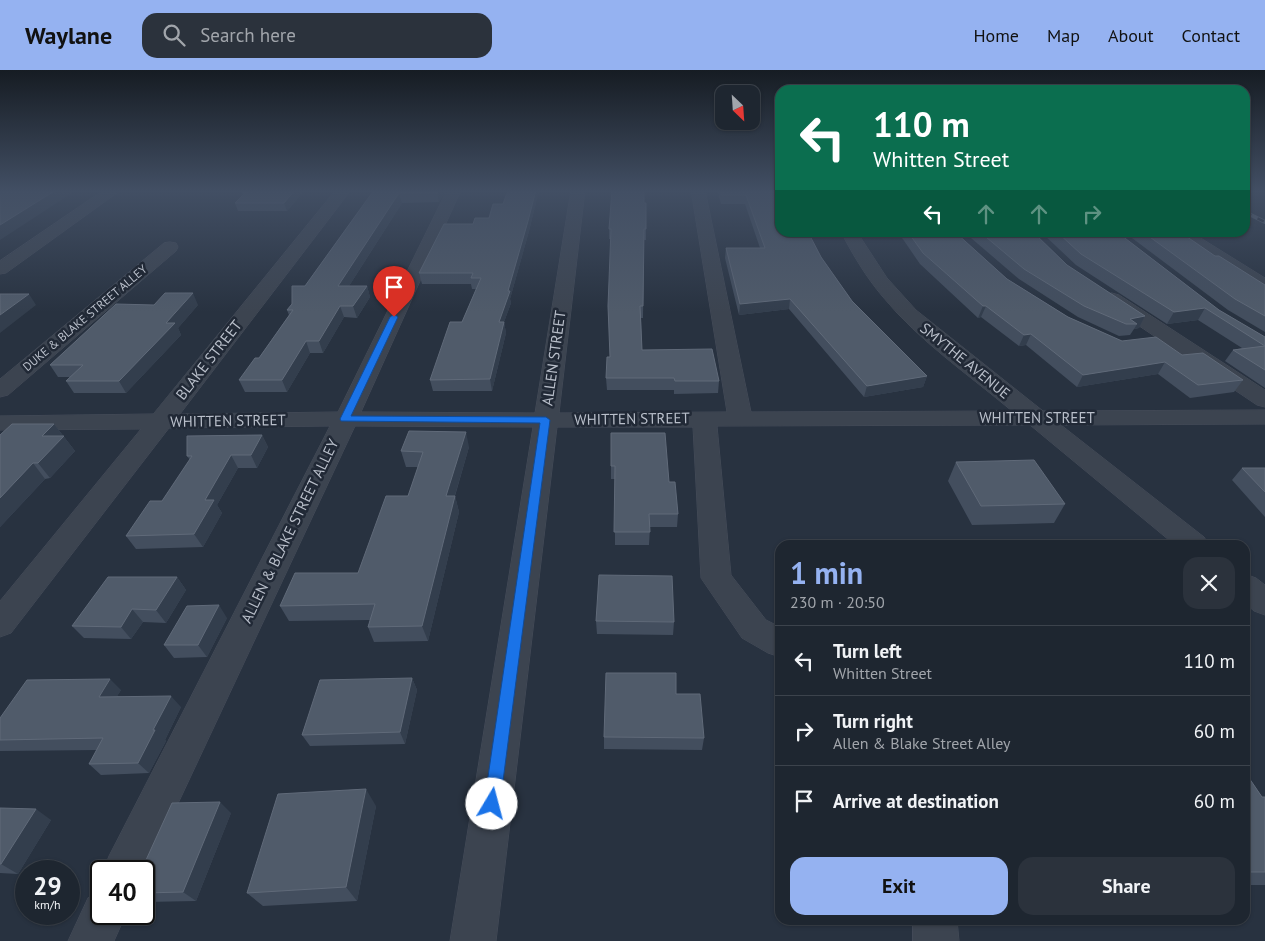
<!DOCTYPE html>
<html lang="en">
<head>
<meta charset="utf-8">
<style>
	:root { --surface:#1e2630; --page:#2b323c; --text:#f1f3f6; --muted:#a1a5ab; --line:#3c434c; --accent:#95b2f1 }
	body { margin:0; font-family:"PT Sans",sans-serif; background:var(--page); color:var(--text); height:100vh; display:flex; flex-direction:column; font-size:19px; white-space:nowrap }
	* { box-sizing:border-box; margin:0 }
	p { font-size:16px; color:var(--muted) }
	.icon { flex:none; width:28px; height:28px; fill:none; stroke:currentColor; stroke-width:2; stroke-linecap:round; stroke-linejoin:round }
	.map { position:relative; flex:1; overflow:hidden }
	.drawer { position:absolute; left:775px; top:470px; width:475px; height:385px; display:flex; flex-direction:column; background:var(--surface); border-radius:15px; box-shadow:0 1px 4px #0004,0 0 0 1px var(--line) }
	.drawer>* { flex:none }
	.banner { position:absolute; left:775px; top:15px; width:475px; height:152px; border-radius:15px; box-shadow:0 1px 4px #0004,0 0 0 1px var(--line); background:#0b6e4f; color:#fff; overflow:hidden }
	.needle { width:32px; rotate:155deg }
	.fabs { position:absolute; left:715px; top:15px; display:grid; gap:10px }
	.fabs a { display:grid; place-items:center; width:45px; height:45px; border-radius:10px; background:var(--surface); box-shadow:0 1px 4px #0004,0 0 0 1px var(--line); font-size:25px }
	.speed { position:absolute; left:15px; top:790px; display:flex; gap:10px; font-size:25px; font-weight:700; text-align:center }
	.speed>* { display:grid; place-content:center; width:65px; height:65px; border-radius:50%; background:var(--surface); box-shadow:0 1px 4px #0004,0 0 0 1px var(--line); line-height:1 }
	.speed small { font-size:12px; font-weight:400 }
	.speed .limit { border:2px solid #111; border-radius:8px; background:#fff; color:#111 }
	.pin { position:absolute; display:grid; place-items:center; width:42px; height:42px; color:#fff; margin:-51px -21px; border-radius:50% 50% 50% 0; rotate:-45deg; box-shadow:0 0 5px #0007 }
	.pin .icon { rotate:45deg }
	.me { position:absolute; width:55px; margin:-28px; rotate:8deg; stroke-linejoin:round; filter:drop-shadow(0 0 4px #0008) }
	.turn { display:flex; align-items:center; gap:18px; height:105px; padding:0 15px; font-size:22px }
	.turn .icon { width:65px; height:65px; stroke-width:2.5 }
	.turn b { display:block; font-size:35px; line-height:42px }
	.lanes { display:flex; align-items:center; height:48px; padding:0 15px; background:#0003; justify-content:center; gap:25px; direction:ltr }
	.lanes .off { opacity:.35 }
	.round { display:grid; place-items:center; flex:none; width:52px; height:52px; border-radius:15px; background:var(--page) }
	.summary { display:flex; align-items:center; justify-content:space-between; height:85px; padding:0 15px }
	h1 { font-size:30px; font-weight:600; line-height:38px; color:var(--accent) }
	.action { display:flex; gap:10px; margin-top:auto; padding:10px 15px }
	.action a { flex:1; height:58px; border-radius:15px; background:var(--accent); color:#111; font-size:20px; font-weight:600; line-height:58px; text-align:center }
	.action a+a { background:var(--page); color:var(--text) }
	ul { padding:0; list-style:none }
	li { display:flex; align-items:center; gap:15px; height:70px; padding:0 15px; border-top:1px solid var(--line) }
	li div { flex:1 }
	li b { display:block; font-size:19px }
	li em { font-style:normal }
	header { display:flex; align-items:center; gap:30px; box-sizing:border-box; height:70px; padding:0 25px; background:var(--accent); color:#111 }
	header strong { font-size:24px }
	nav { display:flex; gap:28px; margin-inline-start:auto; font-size:18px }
	.search { width:350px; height:45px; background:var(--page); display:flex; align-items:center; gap:12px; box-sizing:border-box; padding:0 18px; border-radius:15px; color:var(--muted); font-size:19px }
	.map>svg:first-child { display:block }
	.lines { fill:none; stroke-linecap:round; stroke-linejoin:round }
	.minor-casing { stroke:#464d5a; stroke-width:1 }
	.minor { fill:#3c4450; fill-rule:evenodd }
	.rail-casing { stroke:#5e6877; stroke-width:4 }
	.rail { stroke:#212936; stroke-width:2.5; stroke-dasharray:7; stroke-linecap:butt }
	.wall { fill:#434e5e }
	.shaded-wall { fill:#333e4d }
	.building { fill:#505b6a; stroke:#606a79 }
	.route { fill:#1a73e8; stroke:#114b97 }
	.labels { text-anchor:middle; stroke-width:5; stroke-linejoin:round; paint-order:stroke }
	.far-street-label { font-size:12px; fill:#b9bfca; stroke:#212936 }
	.street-label { font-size:15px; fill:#b9bfca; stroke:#212936 }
</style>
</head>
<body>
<header>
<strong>Waylane</strong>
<div class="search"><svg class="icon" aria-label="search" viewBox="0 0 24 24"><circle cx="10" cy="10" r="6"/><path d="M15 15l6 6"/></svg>Search here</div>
<nav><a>Home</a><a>Map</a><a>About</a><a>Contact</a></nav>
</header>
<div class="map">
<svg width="1265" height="871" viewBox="0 0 1265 871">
	<rect width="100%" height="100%" fill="#283240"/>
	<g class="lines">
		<defs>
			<path id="minor" d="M104 120H121L6 203 0 204V191Z
				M336 120H351L180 344 338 342 447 120H461L361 342 535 343 571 120H585L559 343 727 342 691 120H705L751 342 1012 341C969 305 919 271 883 227 866 207 853 185 841 162H857L887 208 916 240 1043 341 1265 340V354L1061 355 1204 467 1209 475H1175L1030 355 717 356 731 505 766 550 780 557V587L768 583 742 568 701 508 693 357H557L496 871H450L533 357 355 356 144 806V801H103L109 786 330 356 169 358 11 563 0 567V531L141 359 0 360V346L153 344Z
				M1171 162H1191L1265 208V222L1258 220Z
				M170 172 176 173 178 177 176 181 8 325 0 327V309L164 173Z
				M1112 223 1119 225 1265 320V337L1257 335 1105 233 1102 229 1105 225Z
				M1245 504 1256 508 1265 515V545L1254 541 1245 533Z
				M101 823V844H126L114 871H68L88 828Z
				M913 850H957L959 871H913Z"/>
		</defs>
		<use href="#minor" class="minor-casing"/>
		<use href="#minor" class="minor"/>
		<defs>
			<path id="rail" d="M1245 142 1265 152"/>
		</defs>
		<use href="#rail" class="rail-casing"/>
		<use href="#rail" class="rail"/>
	</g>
	<path class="wall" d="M305 120 287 141H238L235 133 243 125 242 122Z
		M374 120H446L439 132 402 133 349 216H367L370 227 357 248 344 247 323 283H310L287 322H245L239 310 259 288 289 245 287 240 305 216Z
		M508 120H539L529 161 510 229 511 233 504 252 506 263 492 321H433L430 310 462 252 476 219H472L471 214H422L419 203 473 154 489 148 503 134Z
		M717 120H780L821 187 852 231 927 306 923 317 864 327 789 239 739 245 725 188 726 178H760L745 134H721Z
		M644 133 646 159V170H644L643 248H641L642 280 719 311 718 323 674 324V320H607L606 308 610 287 611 169H609V159Z
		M898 162H955L1007 209 1068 247 1122 271 1182 285 1243 310 1234 322 1190 328 1158 304 1077 317 1026 275 1019 276 981 247 978 248 920 194Z
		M964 162H1033L1067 195 1145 246 1139 258 1134 259 1130 265 1119 266 1078 247 1019 209Z
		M1041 162H1117L1219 240 1265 267V318L1225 291 1233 280 1242 278 1198 250 1167 254 1076 195Z
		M1124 162H1180L1215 186 1265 215V262L1228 240Z
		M198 235 178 258 181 265 126 323H74L66 311 70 307H58L50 295Z
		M54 354 75 381 50 408 45 409 0 457V365Z
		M611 363 669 412 678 444 677 457H650L649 475H615V409H611Z
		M262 365 268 377 257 398H238L217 435 222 443 203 477 136 479 126 466 162 431 190 390 187 386Z
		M469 377 455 426 459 442 428 571 374 572 368 557 370 550 289 551 280 536 358 503 408 426 418 397H406L401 381Z
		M956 392 1065 434 1054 453 972 455 948 411Z
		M1242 398H1265V447L1232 410Z
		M177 507 186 520 166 553 143 552 131 569 84 568 72 556Z
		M227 548 207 587 174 588 164 575Z
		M596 551 674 552 673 565 597 564Z
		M412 608 417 620 405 674 310 676 302 665Z
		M121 620 117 626 181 637 165 670 166 671 149 703 101 705 89 694 97 680 0 681V648Z
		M604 667 704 668 702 680 604 679Z
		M1245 702 1262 727H1265V815H1245Z
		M376 736 357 831 263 836 247 823Z
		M0 738 51 750 18 804 0 803Z
		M231 743 196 831 145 832H144V801Z"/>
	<path class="shaded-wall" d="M56 120H70L72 123 0 170V155Z
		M295 120H305L287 141 284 133Z
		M439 120H446L439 132 437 123Z
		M536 120H539L529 161 510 229 511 233 504 252 506 263 492 321 490 309 499 252Z
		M399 123 402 133 342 227 338 216Z
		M367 216 370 227 357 248 353 236Z
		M193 223 198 235 178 258 181 265 126 323 119 311 166 253Z
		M29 224 36 235 0 263V245Z
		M790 229 789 239 739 245 740 234Z
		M340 236 344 247 323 283 319 271Z
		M983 236H986L981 247 978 248Z
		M1205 238 1198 250 1167 254 1174 242Z
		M1145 246 1139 258 1134 259 1137 254 1130 249Z
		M1031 264 1026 275 1019 276 1024 265Z
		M306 271 310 283 287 322 282 310Z
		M1165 292 1158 304 1077 317 1083 305Z
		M927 306 923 317 864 327 867 316Z
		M54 354 75 381 50 408 38 393 42 366Z
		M466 362 469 377 450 442 446 426Z
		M262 365 268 377 257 398 251 385Z
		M231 385 238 398 217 435 222 443 203 477 194 464 205 430Z
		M33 393 45 409 0 457V428Z
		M455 426 459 442 428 571 422 556Z
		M177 507 186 520 166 553 156 540Z
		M219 535 227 548 207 587 198 575Z
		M132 539 143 552 131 569 121 557Z
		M412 608 417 620 405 674 400 662Z
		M110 609 121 620 110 638 99 627Z
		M171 626 181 637 165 670 166 671 149 703 138 693 153 660Z
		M366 719 376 736 357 831 346 817Z
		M220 732 231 743 196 831 183 822Z
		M36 739 51 750 18 804 1 794Z"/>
	<path class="building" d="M0 120H56L0 155Z
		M244 120H295L284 133H235L246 122H242Z
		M374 120H439L437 123H399L338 216H367L353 236H340L319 271H306L282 310H239L255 288H259L293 240H287L292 234V216H305Z
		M508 120H536L528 151 508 221H510L499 252H504L490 309 430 310 450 252H462L481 208H471L473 203H419L444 154H473L475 148H489L493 134H503Z
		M612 120H644V133H646V159H644L643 236H640L642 280 712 279 719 311H675L674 308H606L607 287H610L608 236 611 159H609Z
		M720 120H780V162H808L821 187 852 231 927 306 867 316 790 229 740 234 726 178H765L746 125H722Z
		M908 162H955L1007 209 1068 247 1122 271 1156 267 1182 285 1203 283 1243 310 1198 315 1165 292 1083 305 1031 264 1024 265 986 236H983L923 183Z
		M980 162H1033L1067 195 1145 246 1130 249 1137 254H1126L1084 236 1024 199Z
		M1057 162H1117L1219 240 1265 267V300L1233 280 1265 276 1205 238 1174 242 1081 184Z
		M1143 162H1180L1215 186H1219L1265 215V246L1235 229Z
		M165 223H193L166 253H175L119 311H66L83 295H50L116 234 154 235Z
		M0 224H29L0 245Z
		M12 354H54L42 366H64L38 393H33L0 428V365Z
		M409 361 466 362 446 426H455L422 556 368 557 375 534 280 536 295 503H358L386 426H408L423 382 401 381Z
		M611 363H665L669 412H675L678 444H649L650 462H614L615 396H611Z
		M262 365 251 385H231L205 430H214L194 464 126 466 150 431H162L192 386H187V366Z
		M1034 390 1065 434 981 436 956 392Z
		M1242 398H1265V422Z
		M599 505 672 506 674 552 596 551Z
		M108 507H177L156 540 132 539 121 557 72 556Z
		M219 535 198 575H164L187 536Z
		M606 603H676V624H700L704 668 604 667Z
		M412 608 400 662 302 665 320 610Z
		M110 609 99 627 171 626 153 660H155L138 693 89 694 103 668 0 670V648L27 610Z
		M1245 702 1262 727H1265V802H1245Z
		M366 719 346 817 247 823 278 724Z
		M220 732 183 822 144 823V801H141L172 733Z
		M0 738 36 739 1 794H0Z"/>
	<linearGradient id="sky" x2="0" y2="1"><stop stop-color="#161c23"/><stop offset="0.5" stop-color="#424f64"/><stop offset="1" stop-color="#424f64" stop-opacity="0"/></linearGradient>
	<rect width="1265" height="242" fill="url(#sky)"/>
	<path class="route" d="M394 244 398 247 351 346 546 347 550 350 500 734 498 739 492 742 486 739 484 734 540 353 341 351 340 349 390 247Z"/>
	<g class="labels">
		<g class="far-street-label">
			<text transform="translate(85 248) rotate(-40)" y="4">DUKE &amp; BLAKE STREET ALLEY</text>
		</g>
		<g class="street-label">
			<text transform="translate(554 288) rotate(-82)" y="5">ALLEN STREET</text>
			<text transform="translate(209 290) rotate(-52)" y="5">BLAKE STREET</text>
			<text transform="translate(965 291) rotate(39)" y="5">SMYTHE AVENUE</text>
			<text x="1037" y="353">WHITTEN STREET</text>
			<text transform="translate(632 349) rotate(-1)" y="5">WHITTEN STREET</text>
			<text transform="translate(228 351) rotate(-1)" y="5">WHITTEN STREET</text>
			<text transform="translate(290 461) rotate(-64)" y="5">ALLEN &amp; BLAKE STREET ALLEY</text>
		</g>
	</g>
</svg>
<div class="fabs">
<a><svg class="needle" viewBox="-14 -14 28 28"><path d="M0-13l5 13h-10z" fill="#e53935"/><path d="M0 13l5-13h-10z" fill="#a1a5ab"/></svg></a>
</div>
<div class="speed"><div>29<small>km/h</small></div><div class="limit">40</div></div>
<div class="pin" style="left:394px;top:247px;background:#d93025"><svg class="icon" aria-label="arrive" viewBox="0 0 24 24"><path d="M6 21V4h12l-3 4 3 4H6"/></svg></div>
<svg class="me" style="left:492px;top:734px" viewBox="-20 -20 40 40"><circle r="19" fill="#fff"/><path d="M0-13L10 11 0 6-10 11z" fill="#1a73e8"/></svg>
<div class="banner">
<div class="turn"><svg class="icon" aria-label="left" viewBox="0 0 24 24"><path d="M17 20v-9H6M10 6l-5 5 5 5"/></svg><div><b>110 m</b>Whitten Street</div></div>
<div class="lanes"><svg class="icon" aria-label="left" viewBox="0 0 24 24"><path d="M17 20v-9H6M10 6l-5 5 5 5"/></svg><svg class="icon off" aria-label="ahead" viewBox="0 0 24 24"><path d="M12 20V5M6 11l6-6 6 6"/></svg><svg class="icon off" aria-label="ahead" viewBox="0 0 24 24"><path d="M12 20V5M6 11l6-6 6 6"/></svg><svg class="icon off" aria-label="right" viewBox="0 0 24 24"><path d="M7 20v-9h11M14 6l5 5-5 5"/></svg></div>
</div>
<section class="drawer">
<div class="summary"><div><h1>1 min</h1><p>230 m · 20:50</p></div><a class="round"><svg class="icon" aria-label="close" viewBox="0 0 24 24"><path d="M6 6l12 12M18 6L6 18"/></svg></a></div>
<ul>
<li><svg class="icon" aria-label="left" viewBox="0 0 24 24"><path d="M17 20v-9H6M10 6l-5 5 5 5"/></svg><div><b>Turn left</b><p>Whitten Street</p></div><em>110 m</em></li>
<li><svg class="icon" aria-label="right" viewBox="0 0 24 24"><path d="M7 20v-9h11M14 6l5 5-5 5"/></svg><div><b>Turn right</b><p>Allen &amp; Blake Street Alley</p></div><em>60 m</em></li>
<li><svg class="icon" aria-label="arrive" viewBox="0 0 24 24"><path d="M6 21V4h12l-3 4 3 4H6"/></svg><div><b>Arrive at destination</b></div><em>60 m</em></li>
</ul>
<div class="action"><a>Exit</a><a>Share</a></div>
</section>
</div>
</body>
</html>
